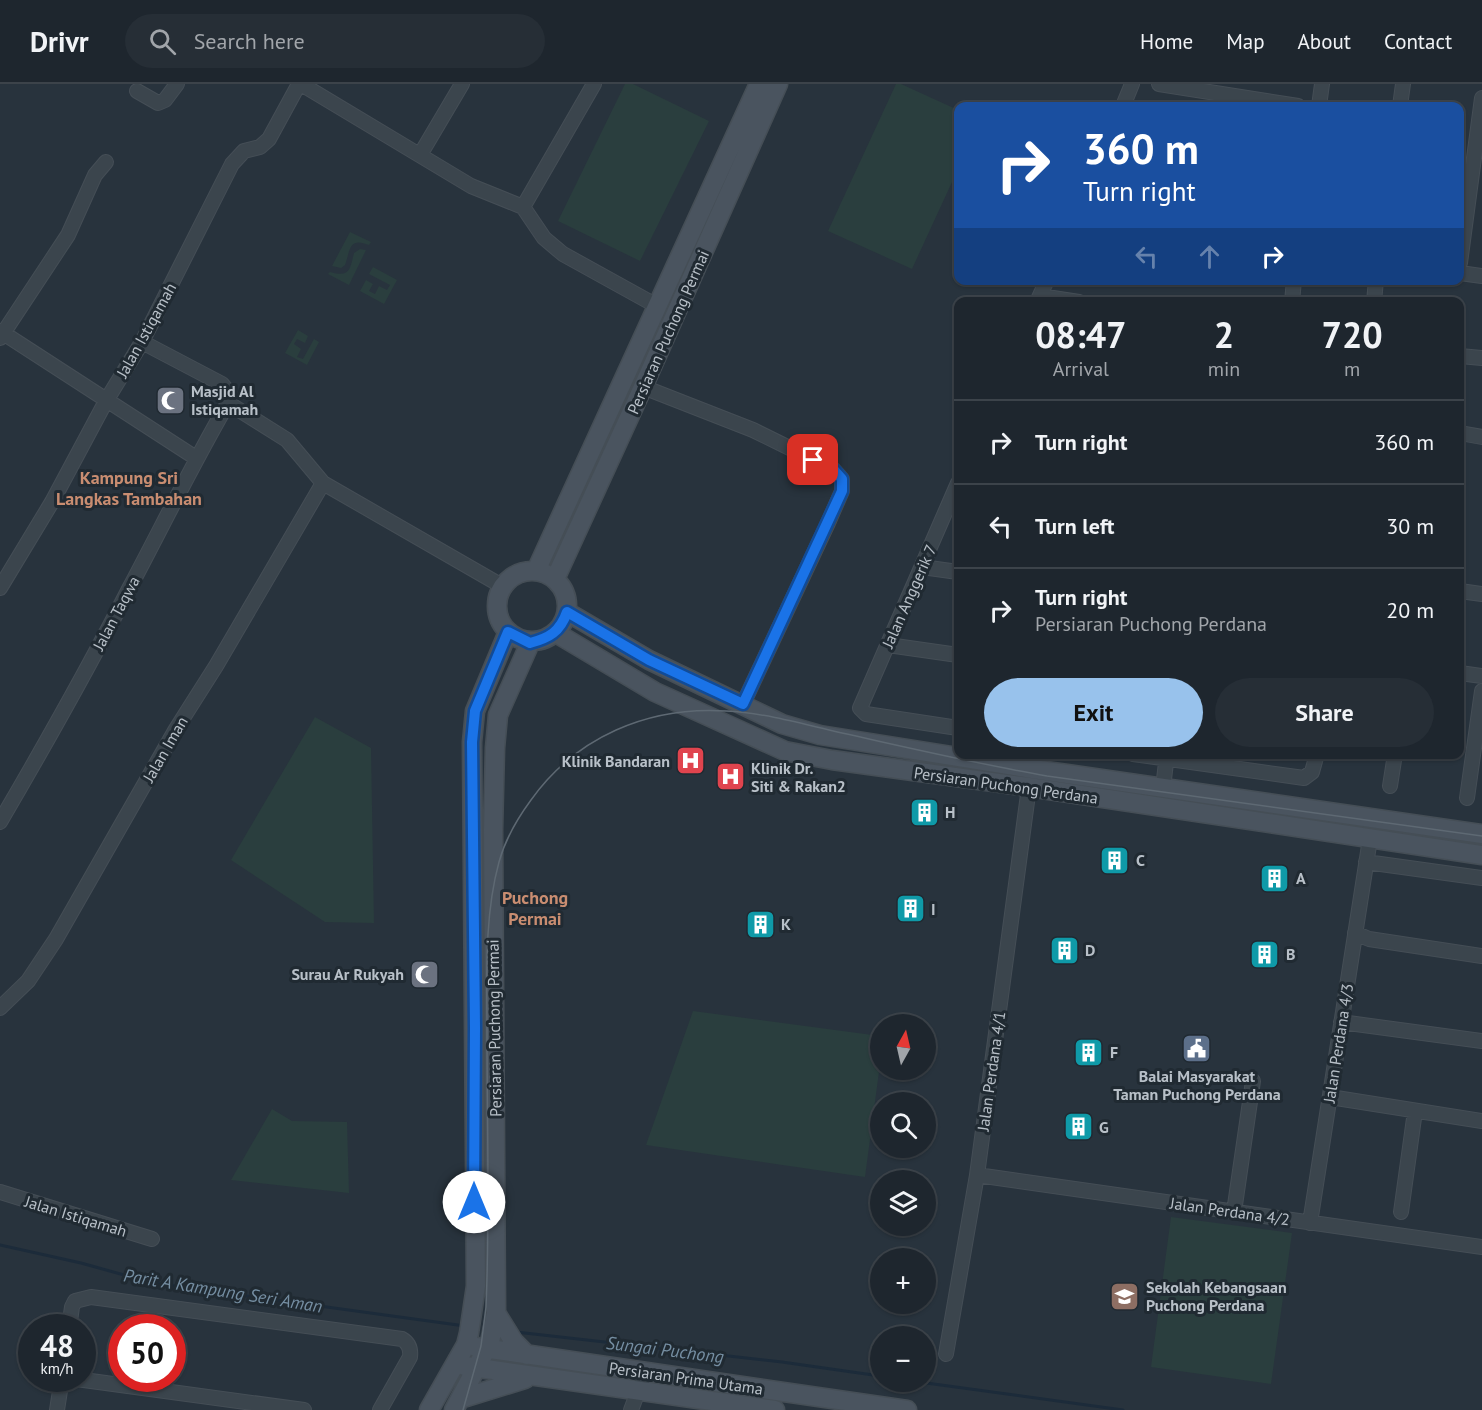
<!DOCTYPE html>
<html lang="en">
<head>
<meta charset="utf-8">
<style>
	:root { --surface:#1e262e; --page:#262e36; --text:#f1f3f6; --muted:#a1a5aa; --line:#3c434a; --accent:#98c2ec }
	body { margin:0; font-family:"PT Sans",sans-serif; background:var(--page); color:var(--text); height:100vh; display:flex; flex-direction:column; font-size:22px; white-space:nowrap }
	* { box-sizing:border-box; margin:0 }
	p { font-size:20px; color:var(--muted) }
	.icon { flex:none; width:33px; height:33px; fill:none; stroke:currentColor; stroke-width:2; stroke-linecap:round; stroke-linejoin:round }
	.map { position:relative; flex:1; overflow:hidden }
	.details { position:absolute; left:954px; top:213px; width:510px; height:462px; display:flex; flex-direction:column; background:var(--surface); border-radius:12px; box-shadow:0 2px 4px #0004,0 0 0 2px var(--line) }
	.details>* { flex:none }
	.hud { position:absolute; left:954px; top:18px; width:510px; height:183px; border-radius:12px; box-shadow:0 2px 4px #0004,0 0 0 2px var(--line); background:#1a4fa0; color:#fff; overflow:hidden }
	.needle { width:39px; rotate:8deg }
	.buttons { position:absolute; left:870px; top:930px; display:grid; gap:12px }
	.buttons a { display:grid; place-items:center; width:66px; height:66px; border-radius:50%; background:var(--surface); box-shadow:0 2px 4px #0004,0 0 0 2px var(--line); font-size:30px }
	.speed { position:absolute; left:18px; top:1230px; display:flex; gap:12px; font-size:30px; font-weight:700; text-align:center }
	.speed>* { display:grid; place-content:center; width:78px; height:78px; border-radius:50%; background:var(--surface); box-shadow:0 2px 4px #0004,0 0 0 2px var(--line); line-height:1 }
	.speed small { font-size:15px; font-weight:400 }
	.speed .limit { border:9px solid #d22; background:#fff; color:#111 }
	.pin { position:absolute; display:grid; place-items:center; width:51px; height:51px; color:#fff; margin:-26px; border-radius:12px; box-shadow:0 3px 9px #0006 }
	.me { position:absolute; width:66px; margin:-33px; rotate:0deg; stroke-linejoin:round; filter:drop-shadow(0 0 4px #0008) }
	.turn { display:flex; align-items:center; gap:21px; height:126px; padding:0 30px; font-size:27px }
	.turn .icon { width:78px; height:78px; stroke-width:2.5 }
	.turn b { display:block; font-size:42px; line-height:51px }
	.lanes { display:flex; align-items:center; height:57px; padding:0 30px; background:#0003; justify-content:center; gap:30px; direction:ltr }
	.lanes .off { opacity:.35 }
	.eta { display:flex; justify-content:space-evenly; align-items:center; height:102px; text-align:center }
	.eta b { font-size:36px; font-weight:600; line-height:42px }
	.action { display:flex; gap:12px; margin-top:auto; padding:12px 30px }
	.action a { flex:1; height:69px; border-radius:36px; background:var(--accent); color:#111; font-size:24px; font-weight:600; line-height:69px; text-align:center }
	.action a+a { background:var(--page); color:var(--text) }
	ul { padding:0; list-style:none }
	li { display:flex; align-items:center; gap:18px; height:84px; padding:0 30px; border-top:2px solid var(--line) }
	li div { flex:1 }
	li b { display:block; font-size:22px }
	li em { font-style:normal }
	header { display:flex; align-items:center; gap:36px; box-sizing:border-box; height:84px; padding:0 30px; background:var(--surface); border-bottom:2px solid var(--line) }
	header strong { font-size:28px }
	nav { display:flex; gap:33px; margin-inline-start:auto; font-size:21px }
	.search { width:420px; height:54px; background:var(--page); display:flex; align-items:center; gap:15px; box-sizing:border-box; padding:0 21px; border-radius:33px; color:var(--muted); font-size:22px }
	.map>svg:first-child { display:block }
	.green { fill:#2a3e3e }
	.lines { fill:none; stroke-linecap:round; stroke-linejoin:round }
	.stream { stroke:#1c2b3a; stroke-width:3 }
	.street-casing { stroke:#454e56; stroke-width:16 }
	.secondary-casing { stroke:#454e56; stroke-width:21 }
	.street { stroke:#3b454d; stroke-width:14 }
	.secondary { stroke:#4a545f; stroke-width:18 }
	.tram { stroke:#5e6973; stroke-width:1.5 }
	.route-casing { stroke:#114b97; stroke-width:15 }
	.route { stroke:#1a73e8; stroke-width:10 }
	.labels { text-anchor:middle; stroke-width:6; stroke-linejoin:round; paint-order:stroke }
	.street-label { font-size:16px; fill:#b8c0c8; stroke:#202a32 }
	.poi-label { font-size:16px; font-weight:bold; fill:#b8c0c8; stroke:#202a32; text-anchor:start }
	.neighbourhood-label { font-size:18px; font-weight:bold; fill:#c98d71; stroke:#202a32 }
	.water-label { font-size:18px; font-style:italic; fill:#758ea2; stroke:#202a32 }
</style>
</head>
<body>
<header>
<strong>Drivr</strong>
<div class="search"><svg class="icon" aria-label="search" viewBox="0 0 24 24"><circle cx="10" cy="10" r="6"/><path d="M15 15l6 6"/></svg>Search here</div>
<nav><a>Home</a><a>Map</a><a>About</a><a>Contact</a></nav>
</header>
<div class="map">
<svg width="1482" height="1326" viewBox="0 0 1482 1326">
	<rect width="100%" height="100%" fill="#28333d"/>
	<path class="green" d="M625 0H633L709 37 640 177 558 137Z
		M896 0H901L958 26V85L912 185 828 147Z
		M350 148 371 158 369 161C348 152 350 168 345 181L341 184 332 182Z
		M360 165 366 166 349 201 328 190 330 188C350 194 350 185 354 169Z
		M373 183 397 196 384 220 360 207 366 196 373 200 369 207 375 210 379 202 387 206 390 201 369 190Z
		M298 246 308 252 305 259 297 255 294 260 301 265 297 273 303 275 314 255 319 258 307 281 285 269Z
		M315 633 371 664 374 839 325 838 231 776Z
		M693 927 880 952V980L865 1093 646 1061Z
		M272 1025 292 1037 347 1038 349 1109 231 1096Z
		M1171 1133 1292 1149 1271 1300 1151 1283Z"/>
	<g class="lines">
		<path class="stream" d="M0 1161 81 1179 153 1199 465 1242
			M516 1248 782 1278 880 1292
			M919 1298 1123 1326"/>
		<defs>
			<path id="street" d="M301 0 471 102 523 123 544 154 563 170 657 222
				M1159 0 1298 22
				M137 7 158 19 165 16 177 0
				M1123 22 1132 0
				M1319 22 1322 0
				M1400 22 1403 0
				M420 71 462 0
				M523 123 594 0
				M1460 179 1482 14
				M1460 189 1482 192
				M1040 212 1079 218
				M1037 218 1047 196
				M1292 218 1294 196
				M1374 218 1376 196
				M0 247 196 374
				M0 254 68 151 95 91 106 78
				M1460 272 1482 274
				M643 303 753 346 834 386 842 395V407L828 439 743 620
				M228 319 287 356 323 399 502 502
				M1460 349 1482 353
				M958 399 860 624 866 630 958 644
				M922 483 958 488
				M0 504 52 418 106 317 142 258 232 80 244 67 260 63 269 55 299 0
				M1460 507 1482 510
				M888 561 958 571
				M1460 589 1482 592
				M1133 670 1304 694 1312 688 1317 670
				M1390 702 1395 670
				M1163 704 1167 670
				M1467 714 1482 607
				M0 738C45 661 89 583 130 503 163 441 193 379 228 319L230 310 222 300 142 258
				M1366 778 1482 794
				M1355 849 1369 855 1482 872
				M0 924 28 897 56 855 176 645 216 582 323 399
				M1341 938 1482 957
				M1330 1013 1482 1037
				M977 1091 1482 1163
				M0 1108 152 1155
				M1234 1128 1253 997
				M1401 1128 1415 1027
				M1310 1139 1370 755
				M69 1244 72 1223 75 1217 91 1213 402 1255C409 1259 411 1265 410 1273L380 1326
				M946 1270 977 1091 1029 703
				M69 1294 304 1326
				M57 1326 62 1294
				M631 1326 645 1289"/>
			<path id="secondary" d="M497 522a35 35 0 1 1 70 0a35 35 0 1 1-70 0Z
				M536 487 759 0
				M555 495 643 303 778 0
				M567 528 649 576 782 640 820 651 1033 685 1482 750
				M556 549 655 608 785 667 832 676 1029 703 1482 771
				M496 1229 514 1258 527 1271
				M476 1263 907 1326
				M465 1282 775 1326
				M460 1315 525 1295
				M429 1326 466 1261 469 1249 476 1202 472 658 475 627 508 548
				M454 1326 490 1258 496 1229 493 746 495 664 498 631 530 559"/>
		</defs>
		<use href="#street" class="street-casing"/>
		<use href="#secondary" class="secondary-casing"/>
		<use href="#street" class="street"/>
		<use href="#secondary" class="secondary"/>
		<path class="tram" d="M463 1326 481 1262 486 1223C490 1131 487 1040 487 949 487 892 484 833 499 778 505 756 517 735 531 716 576 653 648 622 726 627 765 629 804 640 842 649 910 664 978 680 1047 692L1482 752"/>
	</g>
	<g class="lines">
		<defs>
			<path id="route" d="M474 1118 475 944 472 658 475 627 508 548 530 559C549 554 560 548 567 528L649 576 743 620 842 407V395L834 386 813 376"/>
		</defs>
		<use href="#route" class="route-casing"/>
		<use href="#route" class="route"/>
	</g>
	<defs>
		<symbol id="mosque-square" viewBox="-11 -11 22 22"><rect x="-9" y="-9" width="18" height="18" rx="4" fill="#6b7280" stroke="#202a32"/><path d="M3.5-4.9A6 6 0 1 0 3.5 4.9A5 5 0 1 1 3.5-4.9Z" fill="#fff"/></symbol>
		<symbol id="hospital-square" viewBox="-11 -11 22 22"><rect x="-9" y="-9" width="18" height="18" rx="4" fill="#e0444e" stroke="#202a32"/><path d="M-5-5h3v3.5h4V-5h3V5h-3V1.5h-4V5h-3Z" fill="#fff"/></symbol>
		<symbol id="building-square" viewBox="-11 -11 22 22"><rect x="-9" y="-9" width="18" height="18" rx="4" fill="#0f9aa8" stroke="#202a32"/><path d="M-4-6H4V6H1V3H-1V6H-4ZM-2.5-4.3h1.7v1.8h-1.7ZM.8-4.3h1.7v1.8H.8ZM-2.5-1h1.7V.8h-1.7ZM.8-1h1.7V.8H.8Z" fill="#fff"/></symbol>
		<symbol id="civic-square" viewBox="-11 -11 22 22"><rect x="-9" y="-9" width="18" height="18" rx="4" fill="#5c6f8a" stroke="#202a32"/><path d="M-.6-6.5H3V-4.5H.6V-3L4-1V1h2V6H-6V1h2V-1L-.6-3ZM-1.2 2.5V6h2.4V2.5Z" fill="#fff"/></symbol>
		<symbol id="school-square" viewBox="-11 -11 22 22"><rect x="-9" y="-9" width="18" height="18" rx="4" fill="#8d6e63" stroke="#202a32"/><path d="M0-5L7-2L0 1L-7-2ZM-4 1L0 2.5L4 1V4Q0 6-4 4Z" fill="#fff"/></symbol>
	</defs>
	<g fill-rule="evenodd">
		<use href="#mosque-square" x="154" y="300" width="33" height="33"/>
		<use href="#hospital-square" x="674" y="660" width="33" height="33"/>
		<use href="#hospital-square" x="714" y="676" width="33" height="33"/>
		<use href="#building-square" x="908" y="712" width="33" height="33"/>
		<use href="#building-square" x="1098" y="760" width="33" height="33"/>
		<use href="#building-square" x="1258" y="778" width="33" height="33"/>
		<use href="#building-square" x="894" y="808" width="33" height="33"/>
		<use href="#building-square" x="744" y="824" width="33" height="33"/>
		<use href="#building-square" x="1048" y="850" width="33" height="33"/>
		<use href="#building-square" x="1248" y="854" width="33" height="33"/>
		<use href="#mosque-square" x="408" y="874" width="33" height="33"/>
		<use href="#civic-square" x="1180" y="948" width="33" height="33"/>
		<use href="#building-square" x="1072" y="952" width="33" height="33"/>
		<use href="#building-square" x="1062" y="1026" width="33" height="33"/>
		<use href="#school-square" x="1108" y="1196" width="33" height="33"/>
	</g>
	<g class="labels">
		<g class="street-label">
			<text transform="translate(146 246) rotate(-61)" y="6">Jalan Istiqamah</text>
			<text transform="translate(668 248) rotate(-66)" y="6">Persiaran Puchong Permai</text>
			<text transform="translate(909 512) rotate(-66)" y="6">Jalan Anggerik 7</text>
			<text transform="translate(116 529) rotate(-62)" y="6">Jalan Taqwa</text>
			<text transform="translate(165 665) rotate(-60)" y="6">Jalan Iman</text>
			<text transform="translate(1006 701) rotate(8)" y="6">Persiaran Puchong Perdana</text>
			<text transform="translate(494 944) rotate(-91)" y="6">Persiaran Puchong Permai</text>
			<text transform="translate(1338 959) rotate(-81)" y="6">Jalan Perdana 4/3</text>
			<text transform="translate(991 987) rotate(-82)" y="6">Jalan Perdana 4/1</text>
			<text transform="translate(1230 1127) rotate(8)" y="6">Jalan Perdana 4/2</text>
			<text transform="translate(76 1132) rotate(17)" y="6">Jalan Istiqamah</text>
			<text transform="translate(686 1294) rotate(8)" y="6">Persiaran Prima Utama</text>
		</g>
		<g class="poi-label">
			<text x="191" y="313">Masjid Al<tspan x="191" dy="18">Istiqamah</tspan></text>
			<text x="670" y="683" text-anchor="end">Klinik Bandaran</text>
			<text x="751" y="690">Klinik Dr.<tspan x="751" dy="18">Siti &amp; Rakan2</tspan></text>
			<text x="945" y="734">H</text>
			<text x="1136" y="782">C</text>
			<text x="1296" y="800">A</text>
			<text x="931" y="831">I</text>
			<text x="781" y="846">K</text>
			<text x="1085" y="872">D</text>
			<text x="1286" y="876">B</text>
			<text x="404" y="896" text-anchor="end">Surau Ar Rukyah</text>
			<text x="1110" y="974">F</text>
			<text x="1197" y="998" text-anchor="middle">Balai Masyarakat<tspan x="1197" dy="18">Taman Puchong Perdana</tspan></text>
			<text x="1099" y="1049">G</text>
			<text x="1146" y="1209">Sekolah Kebangsaan<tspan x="1146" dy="18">Puchong Perdana</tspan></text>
		</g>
		<g class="neighbourhood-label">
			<text x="129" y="400">Kampung Sri<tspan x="129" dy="21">Langkas Tambahan</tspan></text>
			<text x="535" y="820">Puchong<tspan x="535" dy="21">Permai</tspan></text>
		</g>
		<g class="water-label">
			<text transform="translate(223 1207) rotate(9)" y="6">Parit A Kampung Seri Aman</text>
			<text transform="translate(665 1266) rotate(7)" y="6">Sungai Puchong</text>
		</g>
	</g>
</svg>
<div class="buttons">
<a><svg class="needle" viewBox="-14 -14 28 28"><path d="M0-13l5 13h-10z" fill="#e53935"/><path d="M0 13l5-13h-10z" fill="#a1a5aa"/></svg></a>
<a><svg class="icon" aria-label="search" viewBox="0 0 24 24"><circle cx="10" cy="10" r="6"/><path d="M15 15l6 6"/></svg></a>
<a><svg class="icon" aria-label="layers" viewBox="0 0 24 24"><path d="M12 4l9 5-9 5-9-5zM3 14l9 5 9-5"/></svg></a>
<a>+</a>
<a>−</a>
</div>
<div class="speed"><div>48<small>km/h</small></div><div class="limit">50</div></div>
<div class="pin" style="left:813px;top:376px;background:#d93025"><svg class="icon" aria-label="arrive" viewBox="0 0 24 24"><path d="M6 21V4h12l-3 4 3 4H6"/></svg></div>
<svg class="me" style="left:474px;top:1118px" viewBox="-20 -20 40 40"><circle r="19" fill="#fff"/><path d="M0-13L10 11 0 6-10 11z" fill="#1a73e8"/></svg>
<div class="hud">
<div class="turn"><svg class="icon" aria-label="right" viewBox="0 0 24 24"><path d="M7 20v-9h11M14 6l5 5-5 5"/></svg><div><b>360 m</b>Turn right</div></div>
<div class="lanes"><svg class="icon off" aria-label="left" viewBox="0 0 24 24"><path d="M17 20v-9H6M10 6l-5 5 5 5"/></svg><svg class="icon off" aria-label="ahead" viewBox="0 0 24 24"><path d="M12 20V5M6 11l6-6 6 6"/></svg><svg class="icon" aria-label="right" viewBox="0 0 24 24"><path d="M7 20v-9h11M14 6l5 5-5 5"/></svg></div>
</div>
<section class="details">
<div class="eta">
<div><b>08:47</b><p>Arrival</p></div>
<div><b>2</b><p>min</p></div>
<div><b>720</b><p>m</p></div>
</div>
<ul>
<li><svg class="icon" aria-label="right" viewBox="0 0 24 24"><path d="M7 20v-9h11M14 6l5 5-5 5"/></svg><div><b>Turn right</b></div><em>360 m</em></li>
<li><svg class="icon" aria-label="left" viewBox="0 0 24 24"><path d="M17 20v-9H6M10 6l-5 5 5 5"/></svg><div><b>Turn left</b></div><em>30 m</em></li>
<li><svg class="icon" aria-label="right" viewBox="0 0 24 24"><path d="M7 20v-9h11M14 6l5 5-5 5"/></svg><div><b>Turn right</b><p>Persiaran Puchong Perdana</p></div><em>20 m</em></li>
</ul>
<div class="action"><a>Exit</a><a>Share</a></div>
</section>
</div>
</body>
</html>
